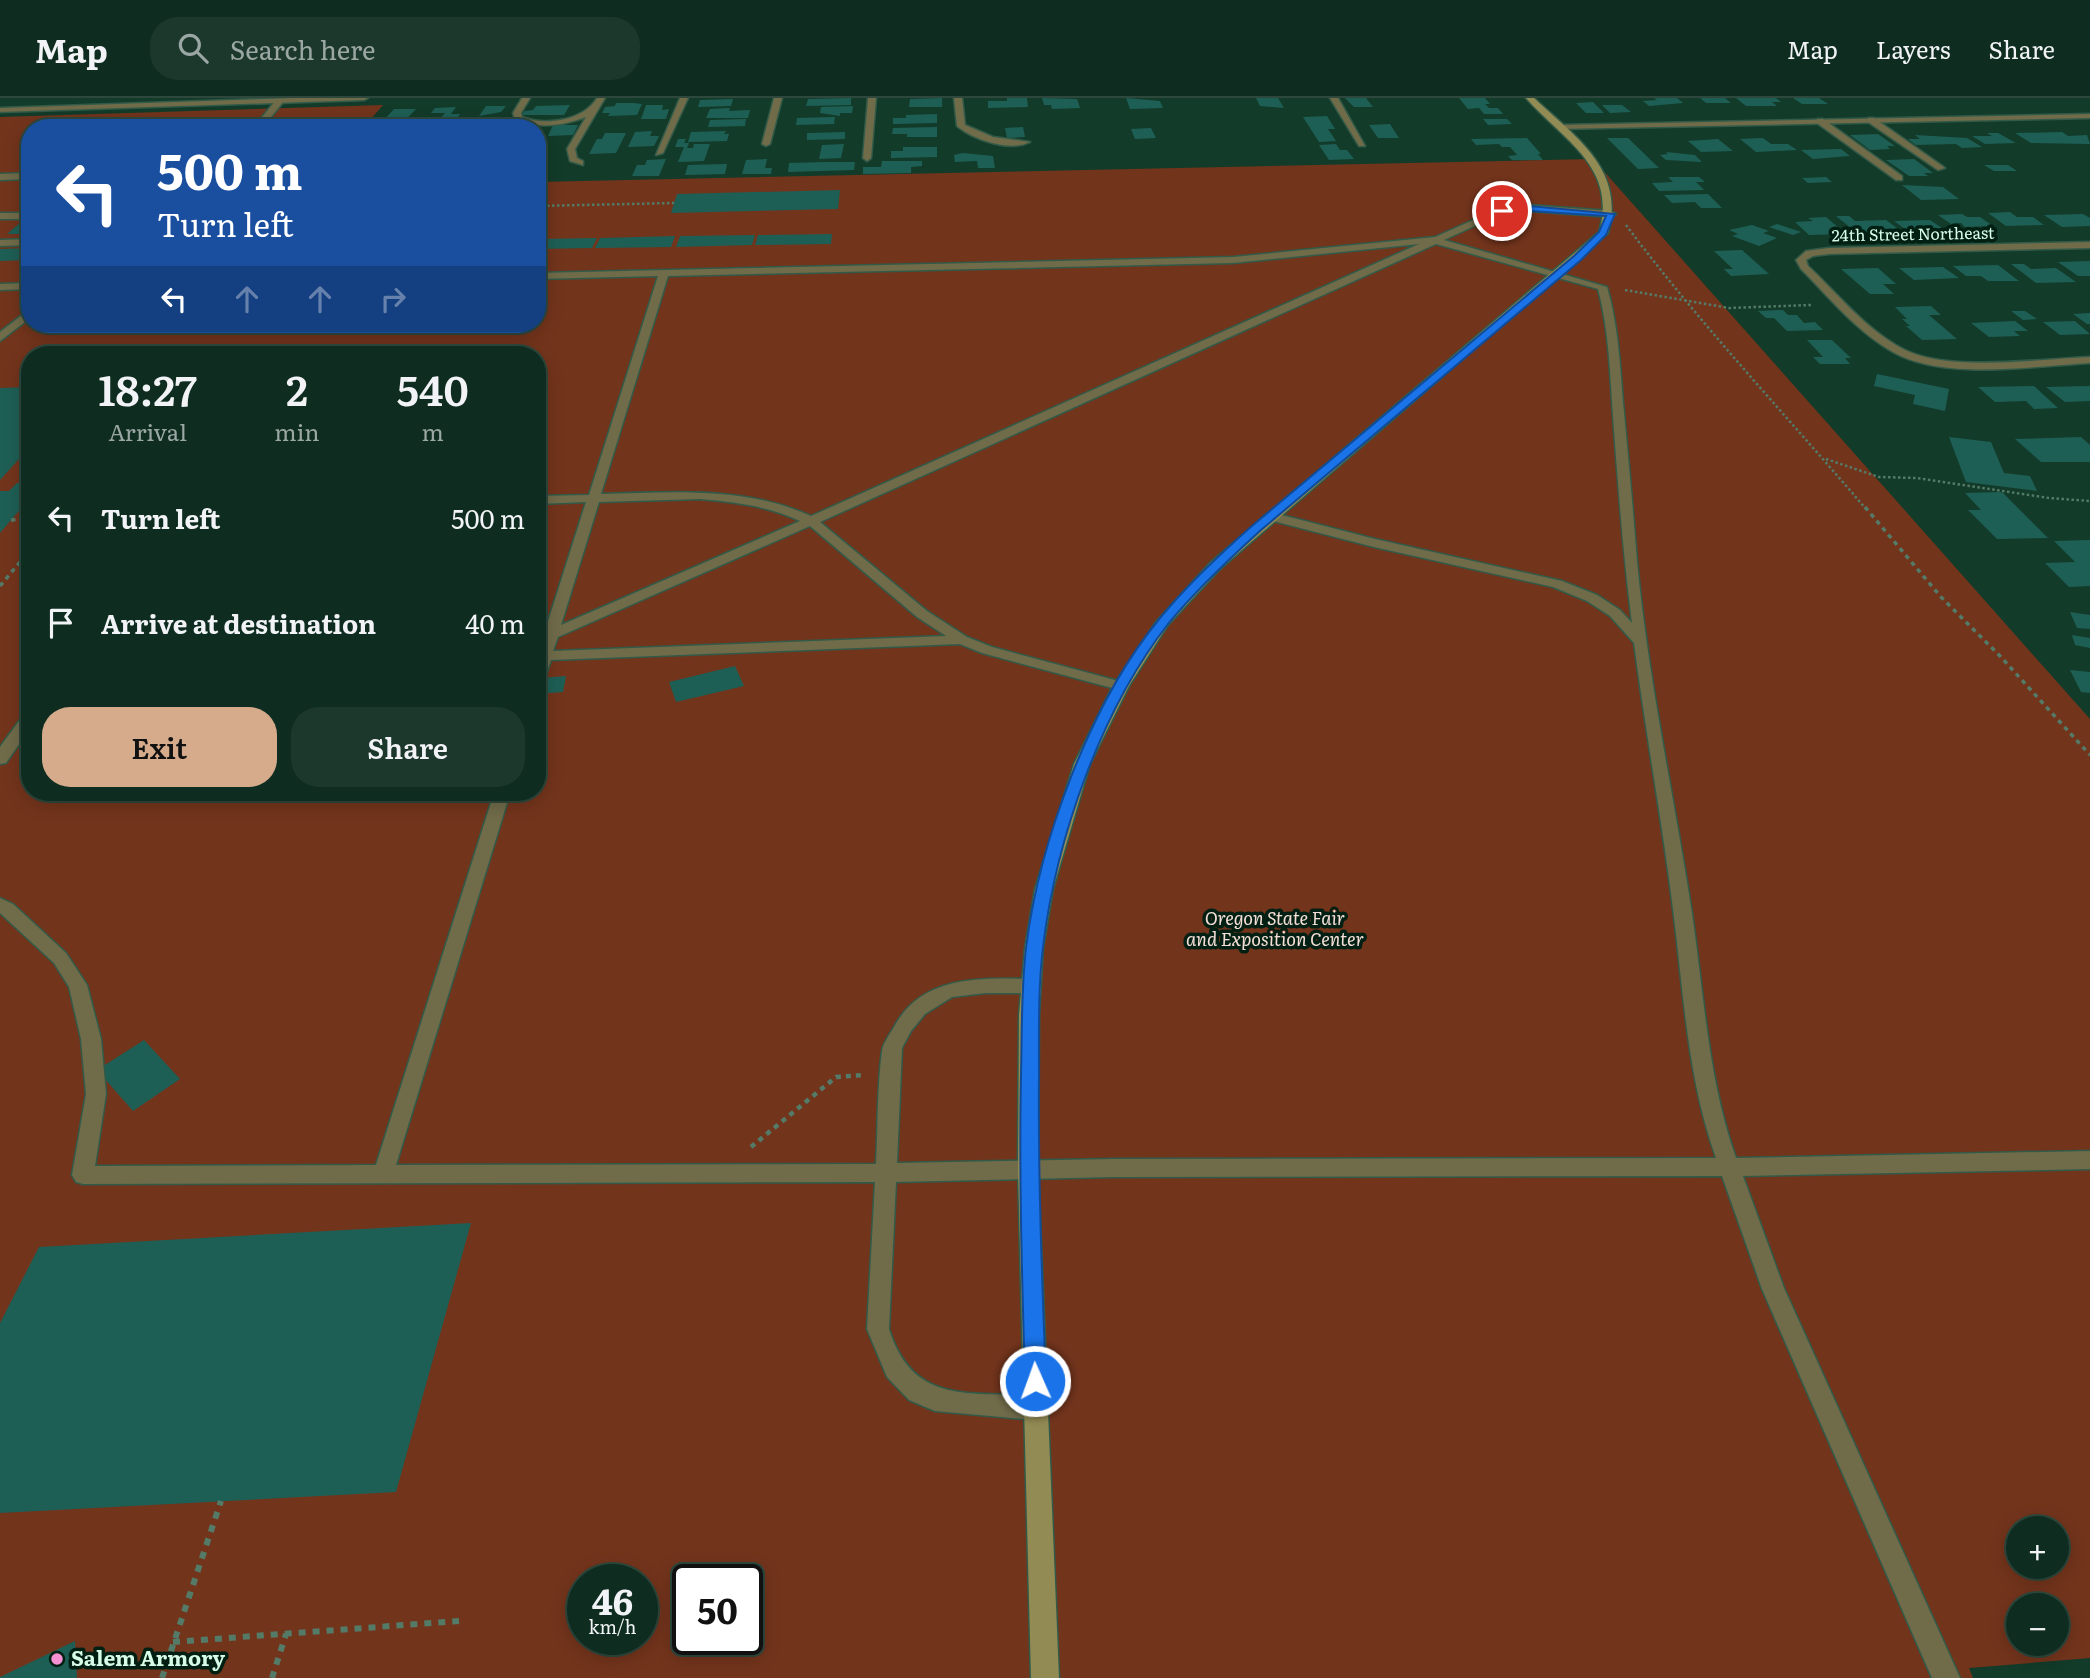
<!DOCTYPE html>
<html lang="en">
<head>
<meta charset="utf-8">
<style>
	:root { --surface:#0e2c1f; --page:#1c382c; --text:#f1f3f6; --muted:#9ba7a4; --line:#2e483d; --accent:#d6ab8b }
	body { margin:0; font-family:Literata,serif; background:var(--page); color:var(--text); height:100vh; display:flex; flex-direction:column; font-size:26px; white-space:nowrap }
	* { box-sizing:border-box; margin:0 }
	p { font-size:23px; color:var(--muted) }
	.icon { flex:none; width:38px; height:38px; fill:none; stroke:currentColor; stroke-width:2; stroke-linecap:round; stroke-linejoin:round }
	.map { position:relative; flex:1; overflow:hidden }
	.details { position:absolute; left:21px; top:248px; width:525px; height:455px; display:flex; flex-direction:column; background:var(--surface); border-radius:28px; box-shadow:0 4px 18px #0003,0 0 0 2px var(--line) }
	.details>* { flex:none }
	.guide { position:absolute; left:21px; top:21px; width:525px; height:214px; border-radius:28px; box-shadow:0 4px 18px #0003,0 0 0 2px var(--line); background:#1a4fa0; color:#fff; overflow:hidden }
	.controls { position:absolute; left:2006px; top:1418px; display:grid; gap:14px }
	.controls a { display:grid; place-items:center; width:63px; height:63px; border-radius:50%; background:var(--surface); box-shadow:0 4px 18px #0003,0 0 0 2px var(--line); font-size:35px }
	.speed { position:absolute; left:567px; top:1466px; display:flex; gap:14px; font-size:35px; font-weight:700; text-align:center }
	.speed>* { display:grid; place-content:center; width:91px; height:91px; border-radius:50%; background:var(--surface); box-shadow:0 4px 18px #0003,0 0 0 2px var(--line); line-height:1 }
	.speed small { font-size:18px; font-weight:400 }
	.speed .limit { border:4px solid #111; border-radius:10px; background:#fff; color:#111 }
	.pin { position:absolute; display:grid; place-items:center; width:60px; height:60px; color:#fff; margin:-30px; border:4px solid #fff; border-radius:50%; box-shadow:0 2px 7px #0007 }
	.me { position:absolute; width:77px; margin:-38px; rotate:358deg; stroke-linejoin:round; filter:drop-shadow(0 0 5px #0008) }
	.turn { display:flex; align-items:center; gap:24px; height:147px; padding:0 21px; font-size:32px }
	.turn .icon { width:91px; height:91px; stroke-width:2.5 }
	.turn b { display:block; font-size:49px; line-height:60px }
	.lanes { display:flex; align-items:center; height:66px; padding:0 21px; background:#0003; justify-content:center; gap:35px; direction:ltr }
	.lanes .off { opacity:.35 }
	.eta { display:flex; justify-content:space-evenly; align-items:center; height:119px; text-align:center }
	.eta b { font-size:42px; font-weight:600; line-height:49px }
	.primary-button { display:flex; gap:14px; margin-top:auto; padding:14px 21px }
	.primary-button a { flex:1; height:80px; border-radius:28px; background:var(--accent); color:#111; font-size:28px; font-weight:600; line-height:80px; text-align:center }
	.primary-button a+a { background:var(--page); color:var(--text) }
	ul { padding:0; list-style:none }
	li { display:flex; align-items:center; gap:21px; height:105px; padding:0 21px }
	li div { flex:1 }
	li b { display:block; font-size:26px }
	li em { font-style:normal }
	header { display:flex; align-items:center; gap:42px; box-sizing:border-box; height:98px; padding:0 35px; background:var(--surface); border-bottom:2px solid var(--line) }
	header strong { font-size:33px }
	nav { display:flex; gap:38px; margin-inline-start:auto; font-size:24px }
	.search { width:490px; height:63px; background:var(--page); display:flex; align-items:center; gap:18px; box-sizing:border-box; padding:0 24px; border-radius:28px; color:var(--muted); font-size:26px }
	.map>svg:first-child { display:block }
	.green { fill:#73341c; fill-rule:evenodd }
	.building { fill:#1e5f55 }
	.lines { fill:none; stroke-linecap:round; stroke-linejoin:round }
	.service-casing { stroke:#325a48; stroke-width:3 }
	.minor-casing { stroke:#325a48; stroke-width:3 }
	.tertiary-casing { stroke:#325a48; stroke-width:3 }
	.secondary-casing { stroke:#325a48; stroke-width:3 }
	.path-far3 { stroke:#547b68; stroke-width:2.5; stroke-dasharray:2.5 2.5; stroke-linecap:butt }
	.path-far2 { stroke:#547b68; stroke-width:3.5; stroke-dasharray:4.5 4.5; stroke-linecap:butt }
	.path-far1 { stroke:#547b68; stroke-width:4.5; stroke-dasharray:5 5; stroke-linecap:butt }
	.path { stroke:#547b68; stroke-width:6; stroke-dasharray:7 7; stroke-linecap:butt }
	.service { fill:#706b49; fill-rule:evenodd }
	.minor { fill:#706b49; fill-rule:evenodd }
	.tertiary { fill:#706b49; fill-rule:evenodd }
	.secondary { fill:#938b54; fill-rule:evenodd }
	.route { fill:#1a73e8; stroke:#114b97; stroke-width:2 }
	.poi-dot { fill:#f591d2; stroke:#012013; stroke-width:2.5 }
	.labels { text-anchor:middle; stroke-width:7; stroke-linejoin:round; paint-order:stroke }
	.far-street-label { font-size:16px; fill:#d7fce8; stroke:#012013 }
	.park-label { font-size:18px; font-style:italic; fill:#f6dfd6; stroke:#012013 }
	.near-poi-label { font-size:21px; font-weight:bold; fill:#d7fce8; stroke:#012013; text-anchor:start }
</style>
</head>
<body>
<header>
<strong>Map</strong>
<div class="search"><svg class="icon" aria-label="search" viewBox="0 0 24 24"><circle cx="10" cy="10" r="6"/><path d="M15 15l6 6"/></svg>Search here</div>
<nav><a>Map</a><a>Layers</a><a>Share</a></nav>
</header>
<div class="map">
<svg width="2090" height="1580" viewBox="0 0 2090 1580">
	<rect width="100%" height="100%" fill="#133b29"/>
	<path class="green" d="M383 7 363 30H30V226H537V84L1593 61 2090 621V1560L1969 1570 1973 1580H0V19ZM30 257H537V695H30ZM2018 1430H2056V1468H2018ZM583 1482H642V1542H583ZM688 1482H747V1542H688ZM2018 1507H2056V1545H2018Z"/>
	<path class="building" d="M851 0V7L806 8 808 1Z
		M942 0V9H909L910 1Z
		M1007 0H1027L1028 9 988 10V3H1007Z
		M1042 0 1077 1 1080 10 1052 11 1051 7H1044Z
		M1126 0 1160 3 1163 10 1130 11Z
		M1256 0H1278L1284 10 1260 8Z
		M1345 0H1366L1373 9H1354Z
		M1459 0H1485L1490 6H1485L1489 10H1498L1503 16H1484L1479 10 1468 11Z
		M1654 0H1677L1683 5 1649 8 1643 3 1657 2Z
		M1700 0H1725L1731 5H1706Z
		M1736 0H1776L1781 4H1772L1777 8H1746Z
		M1793 0H1819L1828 6H1802Z
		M733 1 731 8 698 9 700 2Z
		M1593 4 1604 15H1586L1576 5Z
		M616 5H633L642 6 637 17 608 18 610 15H602L605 9 615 8Z
		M570 7 564 17H521L525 13 533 12 536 8Z
		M646 7H663L662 12 669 11 666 21H641Z
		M1602 7H1622L1631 14 1610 15Z
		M486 8H506L501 14 479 18Z
		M853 8 852 15H840V18L820 15 821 9Z
		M456 9 451 16H460L456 22H439L445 15H431L435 10Z
		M730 10 729 13 750 12 748 20H706L710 11Z
		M394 11H416L398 30H376Z
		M937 16V25L893 26V20H906V17Z
		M1327 18 1335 31H1328L1336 43 1319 44 1303 19Z
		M835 19 834 26 796 27 797 20Z
		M746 21 745 28 708 29 710 22Z
		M1483 21H1507L1512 26 1488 27Z
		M1390 26 1399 40H1378L1369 27Z
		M553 27H578L573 37 548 38Z
		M937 29V39H907V36H892L893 30Z
		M1023 29 1025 39 1007 40 1005 30Z
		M1151 30 1156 40 1135 41 1131 31Z
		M652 33 650 38H659L654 48 628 49 635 34Z
		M726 33 724 36H729L727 43 688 44 691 34Z
		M845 34V41L807 42V35Z
		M2062 34 2068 38 2087 37 2090 46 2031 45 2015 35Z
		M605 35H626L616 55 589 56 597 41H602Z
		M1987 35H1998L2016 45 1985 46 1972 38H1992Z
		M1878 36 1895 48H1887L1890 51 1870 52 1850 37Z
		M1915 37 1967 40 1982 49 1962 50 1956 46 1916 47 1908 41H1920Z
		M1527 40 1541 56H1538L1543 62H1512L1508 58 1517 57 1510 49H1502L1499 46 1476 47 1471 41Z
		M1607 40H1628L1659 70 1638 71Z
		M1763 40 1771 46H1788L1797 52 1756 54 1740 41Z
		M678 41H686L684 45H689L687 50H693L694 46H710L704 63 678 64 684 49H675Z
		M1718 41 1733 53 1701 54 1688 43Z
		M844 46 841 60 819 61 822 47Z
		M1336 46 1340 52H1347L1354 61 1329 62 1319 47Z
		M903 49H937V59L891 60V53H903Z
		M1841 51 1850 58 1813 61 1801 52Z
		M1666 54 1695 57 1702 64 1666 62 1660 57 1668 56Z
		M963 55 993 58 995 70H978L977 63 955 64 954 57Z
		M666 61 659 78H632L637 67H645L647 62Z
		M767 61 765 70H772L771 76H742L746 62Z
		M1914 61 1933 75H1924L1928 78H1909L1886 62Z
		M882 63H922V68L911 69V75L863 76V69H881Z
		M824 64H855L854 72 788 74 789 65Z
		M727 66 725 76 685 77 688 67Z
		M1984 67H2008L2017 73H1994Z
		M1668 79H1699L1705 84H1696L1704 92 1659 93 1652 85 1673 84Z
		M1826 79 1832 84 1808 85 1802 80Z
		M1902 87 1943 89 1959 101 1921 102Z
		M840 92 838 111 671 115 677 96Z
		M1708 96 1722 110H1701L1695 104 1672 105 1664 97Z
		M2010 114 2017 119H2033L2044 127 2006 128 1988 115Z
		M1962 116 1967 119H1980L1993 128 1965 129 1961 125 1951 126 1938 117Z
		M2083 116 2090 120V128L2062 129 2044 117Z
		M1836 118H1849L1855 123 1886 122 1901 133 1857 135Z
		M1826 119 1846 136 1809 137 1795 124 1813 123 1808 120Z
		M1930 122 1945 132 1905 131 1894 123Z
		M21 124H30V136H7Z
		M1777 126 1801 134 1793 137 1769 129Z
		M1752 127 1769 133 1763 135 1777 140 1759 148 1732 138 1738 136 1729 132Z
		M832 136 831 146 755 147 758 137Z
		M755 137 752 147 676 149 680 138Z
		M675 138 671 149 595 150 600 140Z
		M597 140 592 150 537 151V141Z
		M30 150V162L0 163V151Z
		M1742 152 1769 176 1731 178 1724 171H1733L1714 153Z
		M2090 163V178H2078L2058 164Z
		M2011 166H2024L2031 171 2056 170 2076 184 2036 185Z
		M1998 167 2019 183H1988L1981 178H1966L1953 168Z
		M1943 169 1959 180 1914 182 1899 170Z
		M1878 170 1896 186H1883L1894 196H1870L1841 171Z
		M1931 208 1941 217H1929L1957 241 1922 242 1906 228H1910L1902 221H1907L1895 209Z
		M1783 212 1788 217H1797L1804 225 1815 224 1823 232 1787 233 1774 220H1766L1758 213Z
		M2011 213H2025L2037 221 2023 222Z
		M2090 215V226H2087L2073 216Z
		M2015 223 2028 233H2014L2020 238 1989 239 1971 225Z
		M2075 223 2090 236 2060 237 2043 224Z
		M1807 242H1832L1851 260H1845L1850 266H1820L1813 259H1823Z
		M1877 276 1949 291 1945 313 1913 306 1915 297 1874 288Z
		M2034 288 2058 310 2034 311 2026 303 1995 304 1978 289Z
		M2090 288V303L2065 304 2046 289Z
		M30 289V349L0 382V290Z
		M1949 339 1991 344 2004 375 2030 378 2037 393 1966 384Z
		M2081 339 2090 347V364H2041L2015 341Z
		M17 385H30V400L0 435V393H9Z
		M2002 394 2048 440 1997 441 1968 412H1981L1965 395Z
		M2090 442V488L2069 489 2045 465 2075 464 2054 443Z
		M2070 514 2090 517V531L2077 530Z
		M2072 537 2090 540V550L2075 547Z
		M735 568 744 588 676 604 669 584Z
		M2070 572 2090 574V595L2081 594Z
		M566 578 563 594 537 596 541 580Z
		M144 942 180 981 133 1013 97 972Z
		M471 1125 396 1394 0 1415V1225L39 1149Z
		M75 1543 77 1580H0V1579Z"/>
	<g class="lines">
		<defs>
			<path id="service" d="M522 0H530L521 15 522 19C546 28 583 23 597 0H605L575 51 577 60 583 63V67L570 63 567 51 586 19C562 28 539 31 515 22L513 15Z
				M680 0H688L663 55 656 57Z
				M868 0H876L871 60 867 63 863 60Z
				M954 0H962L965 27 993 39 1030 44C1010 54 974 42 957 28Z
				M1330 0H1338L1365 48H1359Z
				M277 1 284 3 262 30H253Z
				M1868 20H1874L1945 70 1938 72 1868 24Z
				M1817 21H1823L1902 78V82H1896L1817 25Z
				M30 75V81L0 82V76Z
				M1530 107 1611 113 1616 116 1611 119 1530 113 1494 119 1444 142 1607 189C1618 226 1620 266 1623 304 1628 357 1633 410 1637 463 1648 581 1674 698 1692 815 1704 897 1708 981 1736 1060L2090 1053V1071L1743 1078 1784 1190 1960 1580H1932L1762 1191 1722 1078 1113 1079 896 1084 889 1231C913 1308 970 1293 1036 1298L1044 1302 1048 1310 1044 1318 1036 1322 935 1313 909 1302 887 1279 867 1231 875 1084 83 1086 76 1084 72 1077 86 996 81 941 69 889 54 865 0 815V800L13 806 66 855 87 887 101 941 106 996 95 1068 376 1067 494 695H510L396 1067 876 1066C878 1029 877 990 882 953 883 945 890 936 894 929 922 877 980 880 1032 881L1039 883 1041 888 1039 893 1032 895H986L952 899 925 916 911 933 902 950 897 1065 1113 1061 1716 1060C1688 982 1684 900 1674 819 1663 728 1646 637 1634 545L1610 518 1587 503 1553 489 1374 449 1265 421 1264 418 1270 414 1375 441 1562 483 1597 497 1620 512 1632 525C1623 456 1618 387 1613 318 1610 276 1609 232 1598 191L1436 146 820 424 927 513 967 539 992 549 1126 585 1129 588 1126 591H1116L982 555 960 546 551 562 544 582 537 587V558L586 404 537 406V398L589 397 658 178 537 181V175L1233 159 1435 139 1489 115ZM1419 146 811 418C744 388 673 394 601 396L668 178 1233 165ZM700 401C736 404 767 408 800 423L561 527 599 404ZM810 428 917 519 946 538 553 553 558 539Z
				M0 115H30V121H0Z
				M30 141V147L0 148V142Z
				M30 185V191L0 192V186Z
				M30 211V220L0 243V234Z
				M30 613V630L6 665 0 666V649L25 615Z"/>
			<path id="minor" d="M293 0H368L364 2 0 14V10Z
				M774 0H782L770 46 766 48 762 46Z
				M2090 144V150L1829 156 1813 158 1806 162 1808 168C1838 196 1867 233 1905 252 1949 274 2040 261 2090 259V265C2033 268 1944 283 1893 254 1857 234 1829 199 1801 171L1796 162 1806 153 1829 150Z"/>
			<path id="tertiary" d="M2090 16V20L1559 31 1555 29 1559 27Z"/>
			<path id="secondary" d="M1526 0H1534C1575 39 1626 71 1608 135L1220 471 1168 527 1129 588 1090 666 1053 791 1043 850 1039 917 1038 1072 1059 1580H1031L1018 1072 1019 917 1025 850 1035 791 1074 666 1113 588 1156 524 1210 465 1599 134C1618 69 1563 42 1526 0Z"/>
		</defs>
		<use href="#service" class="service-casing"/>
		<use href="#minor" class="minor-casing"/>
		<use href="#tertiary" class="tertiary-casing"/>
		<use href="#secondary" class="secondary-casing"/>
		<path class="path-far3" d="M537 108 674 105
			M1626 127C1700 226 1786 317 1866 411
			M1625 192 1729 210 1811 207
			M1826 361 1879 379 1917 380 2049 400 2090 403"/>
		<path class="path-far2" d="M1865 409 1941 499 2000 558 2090 657
			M11 422 30 421
			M0 488 30 452"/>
		<path class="path-far1" d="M751 1049 836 979 864 977"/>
		<path class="path" d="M173 1544 459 1523
			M162 1580 221 1403
			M272 1580 286 1536"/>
		<use href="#service" class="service"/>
		<use href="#minor" class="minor"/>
		<use href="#tertiary" class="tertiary"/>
		<use href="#secondary" class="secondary"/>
	</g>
	<path class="route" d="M1530 108 1615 116 1606 137 1581 162 1261 432C1229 461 1196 492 1168 526 1101 612 1056 741 1043 849 1038 891 1039 934 1039 976 1038 1079 1042 1181 1046 1283L1043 1291 1035 1294 1028 1291 1025 1283C1022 1181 1019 1079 1021 977 1022 935 1021 892 1026 850 1039 744 1091 603 1160 520 1188 486 1220 456 1253 427L1574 158 1599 134 1606 118 1530 113 1502 116 1498 113Z"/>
	<circle class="poi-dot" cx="57" cy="1561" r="7"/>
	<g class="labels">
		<g class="far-street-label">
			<text transform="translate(1913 136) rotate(-1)" y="6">24th Street Northeast</text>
		</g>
		<g class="park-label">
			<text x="1275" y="827">Oregon State Fair<tspan x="1275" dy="21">and Exposition Center</tspan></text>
		</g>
		<g class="near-poi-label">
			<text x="71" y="1568">Salem Armory</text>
		</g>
	</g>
</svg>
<div class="controls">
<a>+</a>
<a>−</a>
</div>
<div class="speed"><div>46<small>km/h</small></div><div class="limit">50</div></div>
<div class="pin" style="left:1502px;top:113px;background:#d93025"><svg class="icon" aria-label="arrive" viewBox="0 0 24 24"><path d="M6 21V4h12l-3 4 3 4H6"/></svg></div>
<svg class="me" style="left:1035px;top:1283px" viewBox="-20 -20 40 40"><circle r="17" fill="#1a73e8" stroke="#fff" stroke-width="3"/><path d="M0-11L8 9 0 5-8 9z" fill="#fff"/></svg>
<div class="guide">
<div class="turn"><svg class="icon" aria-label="left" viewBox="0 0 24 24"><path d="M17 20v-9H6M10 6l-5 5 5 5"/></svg><div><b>500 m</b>Turn left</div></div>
<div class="lanes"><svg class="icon" aria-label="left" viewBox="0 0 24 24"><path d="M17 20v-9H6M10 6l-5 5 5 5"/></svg><svg class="icon off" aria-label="ahead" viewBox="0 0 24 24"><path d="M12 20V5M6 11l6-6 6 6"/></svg><svg class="icon off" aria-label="ahead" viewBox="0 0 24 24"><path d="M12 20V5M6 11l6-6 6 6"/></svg><svg class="icon off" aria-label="right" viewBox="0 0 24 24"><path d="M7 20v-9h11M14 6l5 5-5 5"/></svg></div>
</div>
<section class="details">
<div class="eta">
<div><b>18:27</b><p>Arrival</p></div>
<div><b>2</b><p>min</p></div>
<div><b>540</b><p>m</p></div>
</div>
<ul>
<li><svg class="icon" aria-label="left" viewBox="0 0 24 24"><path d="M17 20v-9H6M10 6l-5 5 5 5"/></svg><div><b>Turn left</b></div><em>500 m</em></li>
<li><svg class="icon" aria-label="arrive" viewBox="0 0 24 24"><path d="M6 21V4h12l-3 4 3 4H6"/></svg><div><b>Arrive at destination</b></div><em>40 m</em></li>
</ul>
<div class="primary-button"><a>Exit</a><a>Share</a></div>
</section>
</div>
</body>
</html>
